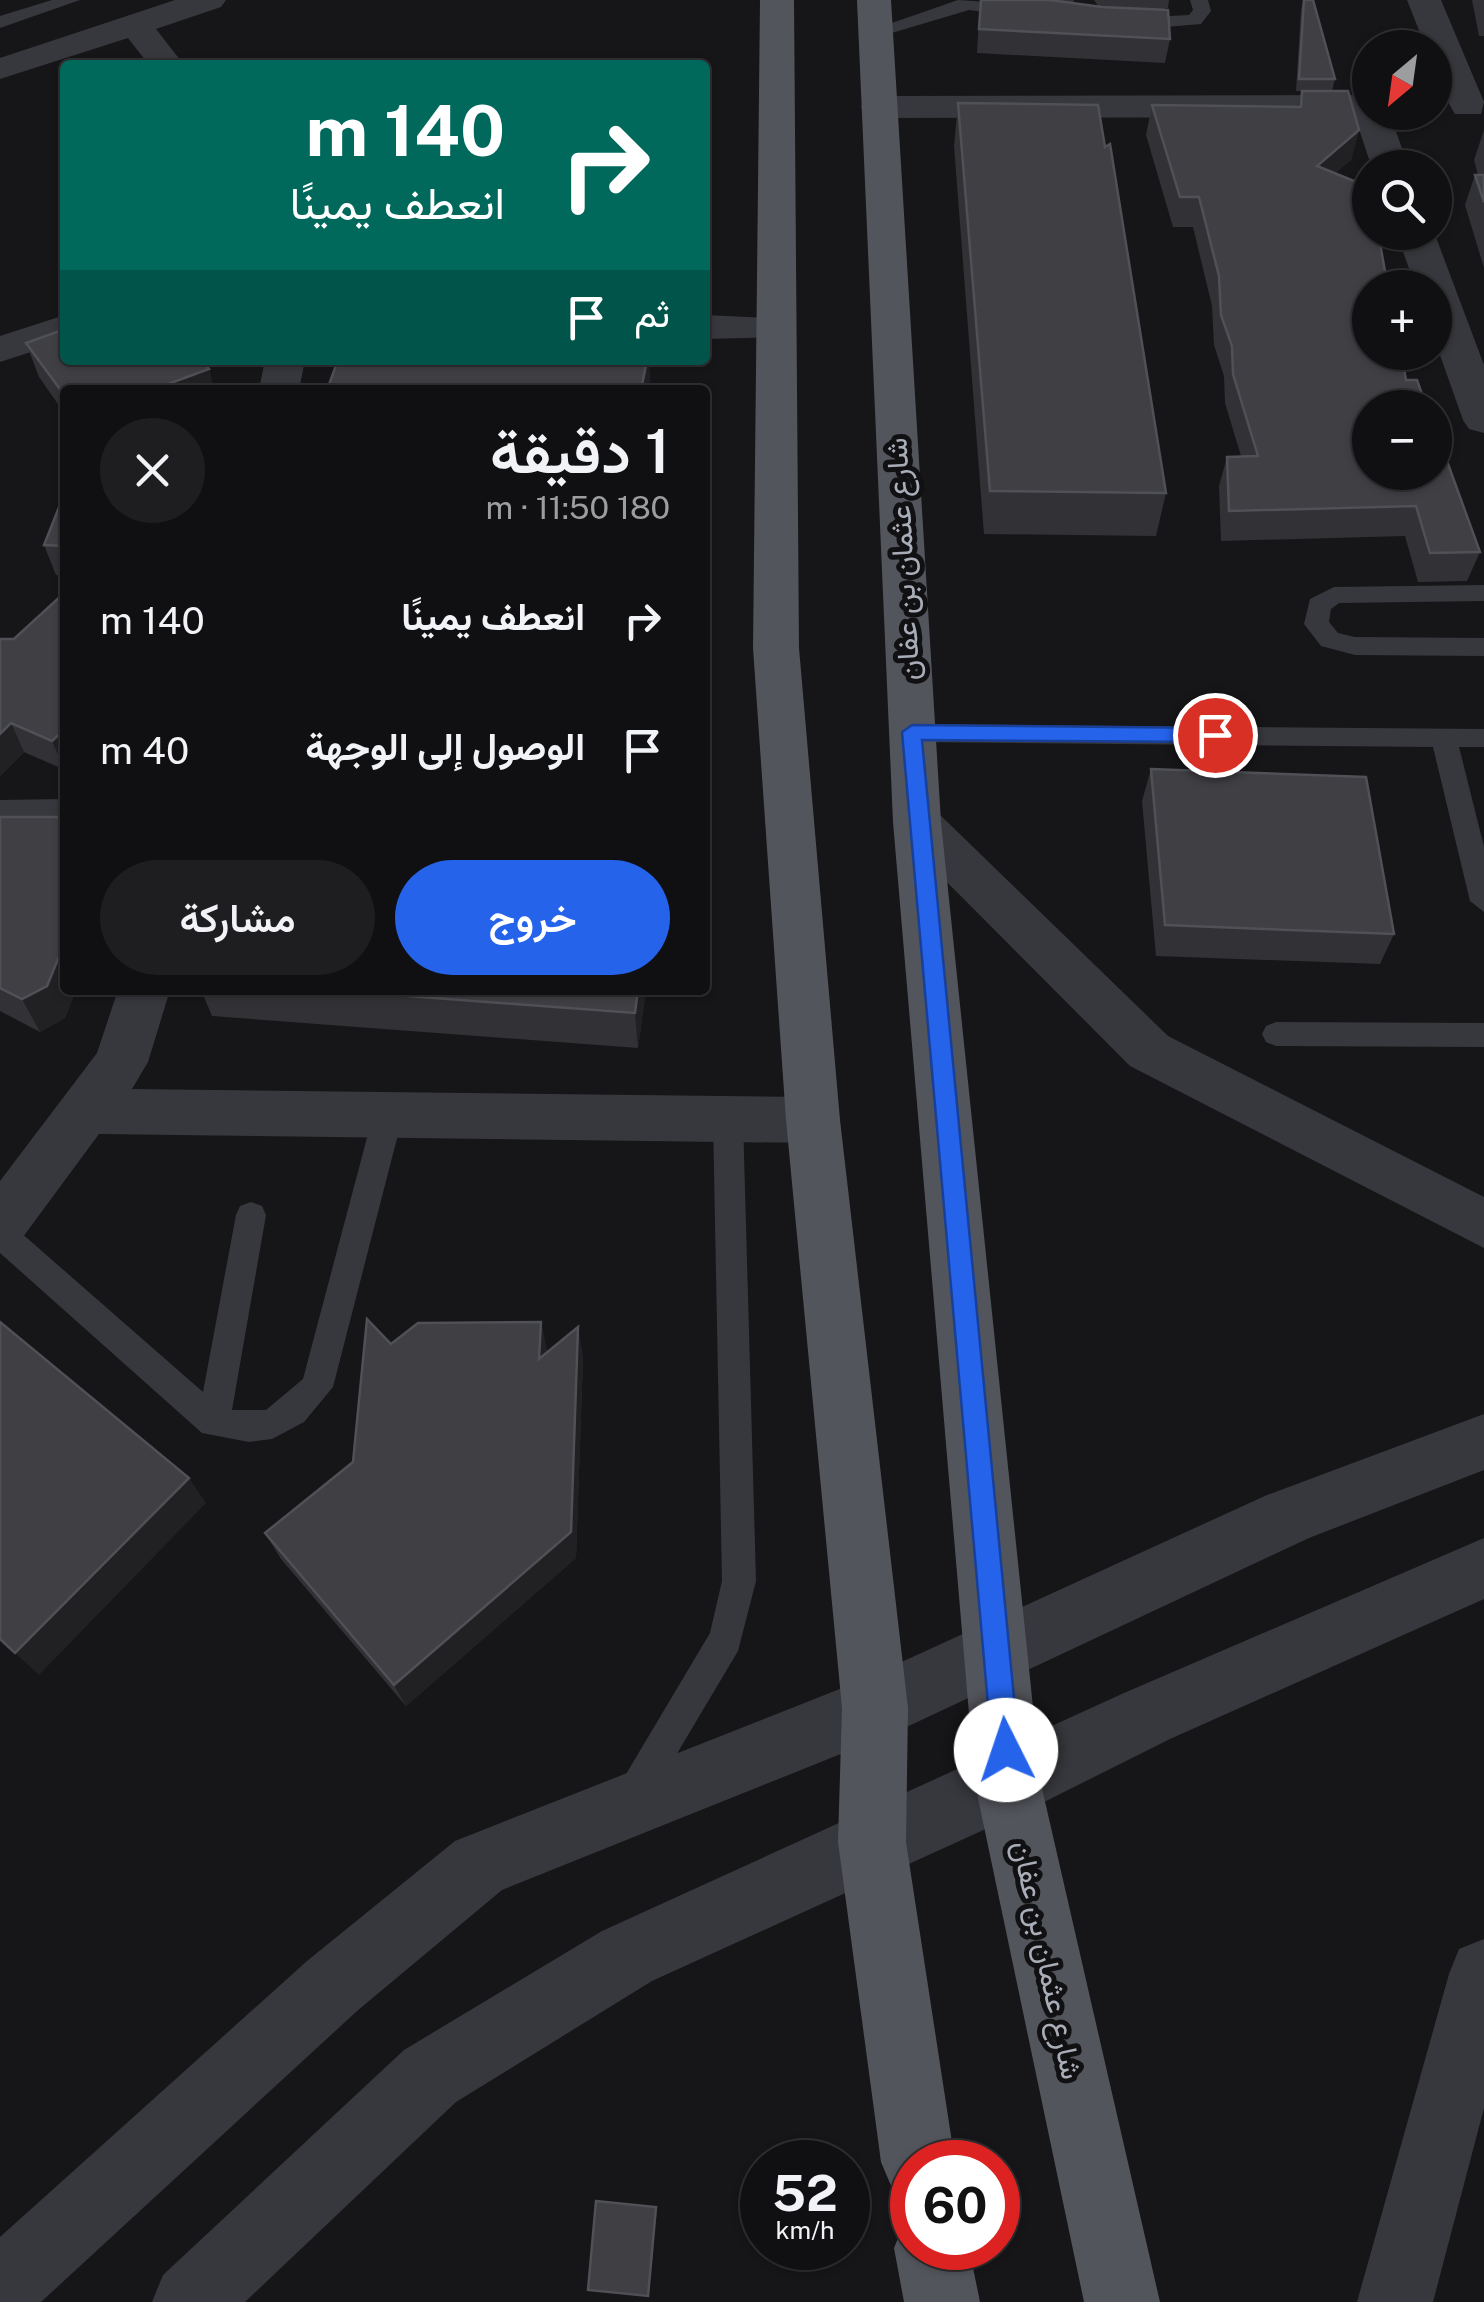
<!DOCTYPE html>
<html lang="ar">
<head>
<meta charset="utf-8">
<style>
	:root { --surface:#101012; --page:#1e1e20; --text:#f1f3f6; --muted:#9c9d9f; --line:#303032; --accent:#2563eb }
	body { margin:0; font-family:"Public Sans",Vazirmatn,sans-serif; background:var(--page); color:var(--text); direction:rtl; height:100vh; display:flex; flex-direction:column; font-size:38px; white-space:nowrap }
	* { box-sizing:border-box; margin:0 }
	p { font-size:32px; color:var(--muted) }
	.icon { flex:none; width:55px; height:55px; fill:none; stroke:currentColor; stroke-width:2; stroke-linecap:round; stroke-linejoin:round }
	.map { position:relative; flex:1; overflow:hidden; direction:ltr }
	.sheet { position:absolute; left:60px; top:385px; width:650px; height:610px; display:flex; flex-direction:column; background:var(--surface); border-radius:10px; box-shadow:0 2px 8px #0004,0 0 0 2px var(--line); direction:rtl }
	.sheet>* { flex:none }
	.banner { position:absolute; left:60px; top:60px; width:650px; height:305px; border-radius:10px; box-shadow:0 2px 8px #0004,0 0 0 2px var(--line); direction:rtl; background:#00695c; color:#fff; overflow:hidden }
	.needle { width:65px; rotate:209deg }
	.fabs { position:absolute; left:1352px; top:30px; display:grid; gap:20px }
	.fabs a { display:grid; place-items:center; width:100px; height:100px; border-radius:50%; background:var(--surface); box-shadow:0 2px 8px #0004,0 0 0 2px var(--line); font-size:50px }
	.speed { position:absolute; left:740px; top:2140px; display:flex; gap:20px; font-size:50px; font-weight:700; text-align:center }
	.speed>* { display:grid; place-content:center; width:130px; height:130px; border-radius:50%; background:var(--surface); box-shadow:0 2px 8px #0004,0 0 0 2px var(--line); line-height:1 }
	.speed small { font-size:25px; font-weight:400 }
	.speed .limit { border:15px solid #d22; background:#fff; color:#111 }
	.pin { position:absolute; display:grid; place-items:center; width:85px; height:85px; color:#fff; margin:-42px; border:5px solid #fff; border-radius:50%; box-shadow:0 2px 10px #0007 }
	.me { position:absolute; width:110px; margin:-55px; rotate:356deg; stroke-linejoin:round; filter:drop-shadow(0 0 8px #0008) }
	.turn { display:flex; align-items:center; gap:35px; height:210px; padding:0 40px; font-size:45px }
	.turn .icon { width:130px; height:130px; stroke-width:2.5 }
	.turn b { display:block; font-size:70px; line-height:85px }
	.then { display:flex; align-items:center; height:95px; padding:0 40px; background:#0003; gap:20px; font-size:38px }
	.round { display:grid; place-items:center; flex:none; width:105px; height:105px; border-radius:52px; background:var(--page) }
	.headline { display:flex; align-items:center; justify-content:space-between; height:170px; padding:0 40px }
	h1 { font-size:60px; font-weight:600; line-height:75px }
	.button { display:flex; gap:20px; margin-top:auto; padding:20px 40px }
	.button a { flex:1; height:115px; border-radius:60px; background:var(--accent); color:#fff; font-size:40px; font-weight:600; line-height:115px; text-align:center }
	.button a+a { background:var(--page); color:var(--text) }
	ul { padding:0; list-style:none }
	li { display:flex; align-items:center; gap:30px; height:130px; padding:0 40px }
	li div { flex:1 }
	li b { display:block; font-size:38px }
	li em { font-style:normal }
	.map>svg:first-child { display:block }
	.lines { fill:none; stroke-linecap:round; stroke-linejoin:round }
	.service { fill:#37383d; fill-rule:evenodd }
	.minor { fill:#37383d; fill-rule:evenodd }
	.tertiary { fill:#37383d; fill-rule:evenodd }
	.primary { fill:#53555c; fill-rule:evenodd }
	.wall { fill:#323236 }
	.shaded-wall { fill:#212124 }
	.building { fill:#3f3f44; stroke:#4f5156; stroke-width:2.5 }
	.route { fill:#2563eb; stroke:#184099; stroke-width:2.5 }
	.labels { text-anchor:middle; stroke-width:10; stroke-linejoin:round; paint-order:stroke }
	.street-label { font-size:30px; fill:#a8adb8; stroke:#111113 }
</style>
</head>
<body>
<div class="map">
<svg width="1484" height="2302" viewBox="0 0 1484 2302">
	<rect width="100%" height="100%" fill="#161618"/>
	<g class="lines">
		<path class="service" d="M52 0H80L0 28V16Z
			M958 0 1019 4 1028 10 1019 16 969 10 875 38 866 32Z
			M1190 0H1208L1211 11 1201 24 1131 30 1122 24 1131 18 1189 15 1193 10Z
			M1484 585V601L1339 603 1331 609 1329 622 1338 633 1355 637 1484 638V656L1355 655 1321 646 1304 624 1310 599 1334 587Z
			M912 724 1484 729V747H1459L1484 847V912L1470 901 1433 747 912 742 899 733Z
			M1276 1022 1484 1023V1047L1276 1046 1266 1042 1262 1034 1266 1026Z
			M388 1103 398 1106 403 1115 333 1387 304 1422 272 1439 249 1442 202 1433 0 1253V1221L11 1224 203 1392 236 1215 240 1206 251 1202 262 1206 266 1215 232 1410H266L303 1379 373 1115 378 1106Z
			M728 1107 738 1110 743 1119 756 1581 738 1651 644 1809 631 1814 618 1809 613 1796 710 1633 722 1581 713 1119 718 1110Z"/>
		<path class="minor" d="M175 0H226L221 7 156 29 184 65H149L128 38 0 79V58Z
			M1407 0H1441L1484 102 1481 114H1455C1442 94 1435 71 1435 48H1426Z
			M1370 95V112H1389L1409 168H1372L1355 117 879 118 866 115 861 107 866 99 879 96Z
			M1396 232H1434L1484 365V433L1469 429 1463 420 1435 341V288H1416Z
			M65 315V341L0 362V336Z
			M705 315 789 319 795 328 789 337 705 339Z
			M265 360H305L299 390H259Z
			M65 799V835L0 836V800Z
			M118 990H170L148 1062 132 1089 813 1097 832 1104 840 1120 832 1136 813 1143 99 1134 20 1241 0 1248V1181L97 1053Z"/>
		<path class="tertiary" d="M917 804 934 809 1168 1036 1484 1197V1248L1130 1066 900 835 893 822 900 809Z
			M1484 1414V1470L1309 1538 898 1731 502 1890 357 2011 41 2302H0V2237L307 1961 455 1841 860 1681 1267 1495Z
			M1484 1538V1599L1170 1739 1032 1808 652 1981 456 2102 245 2302H152L163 2275 404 2050 602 1931 1124 1693Z
			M1484 1939V2108L1433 2302H1357L1449 1974 1459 1949Z"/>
		<path class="primary" d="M760 0H794L799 648 840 1120 908 1708 906 1842 955 2162H912V2197L892 2188 881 2162 838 1842 842 1708 786 1120 753 648Z
			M857 0H891L941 822 1041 1784 1160 2302H1084L975 1784 893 822Z
			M912 2218V2248H969L980 2302H904L894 2248 905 2221Z"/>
	</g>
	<path class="wall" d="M980 0H1074L1073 3 1098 6 1094 0H1169L1168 8H1165L1164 10 1170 39 1165 63 977 53Z
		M1303 0 1335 79 1332 91 1359 130 1351 160 1335 173 1406 380 1480 552 1467 581 1418 582 1405 536 1221 541 1219 486 1227 457 1241 456 1225 403 1224 376 1214 345 1212 306 1193 227H1173L1146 135 1152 105 1298 107 1302 91H1296L1301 10Z
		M1472 0H1484V36H1479Z
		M958 103 1166 493 1156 536 984 534 954 146Z
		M1484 130V268L1465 205 1475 175H1478L1474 160Z
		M26 343 209 369 214 390H65V414L39 377Z
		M65 492V575H56L44 545Z
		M65 592V770L24 752 0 776 14 639Z
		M1151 769 1394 934 1380 964 1156 956 1142 801Z
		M0 817 65 990H76L65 1018 40 1032 0 1011Z
		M201 990H646L638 1048 212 1016Z
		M541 1322 547 1352 578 1327 583 1358 576 1558 406 1706 281 1559 265 1533 353 1462 391 1344Z"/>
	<path class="shaded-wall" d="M1359 130 1351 160 1309 196 1317 166Z
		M647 360H649L651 390H641Z
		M209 369 214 390H152Z
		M11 723 24 752 0 776V734Z
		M65 729V770L52 741Z
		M65 942V990H76L65 1018 40 1032 22 999Z
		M638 990H646L638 1048 635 1013Z
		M541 1322 547 1353 539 1359Z
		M578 1327 583 1358 576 1558 406 1706 394 1685Z
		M189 1478 206 1503 39 1675 15 1653Z
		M656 2207 657 2208 649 2296H648Z"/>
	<path class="building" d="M981 0H1050L1102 7 1168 10 1170 39 979 29Z
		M1304 0H1313L1335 79H1299Z
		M1302 91H1348L1359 130 1317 166 1369 187 1370 232H1378L1388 288H1370V352H1401L1406 380H1417L1427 408H1370V472H1435V428L1480 552 1430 553 1416 506 1229 511 1227 457 1258 456 1233 374 1232 346 1221 315 1219 276 1199 197H1180L1152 105 1301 107Z
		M958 103 1098 105 1105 147 1110 144 1166 493 990 491Z
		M1475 175H1484V202Z
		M65 329V360H201L209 369 152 390H65V396L26 343Z
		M338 360H647L641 390H327Z
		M65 492V546L44 545Z
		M65 592V729L52 741 11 723 0 734V639H14Z
		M1151 769 1366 777 1394 934 1165 925Z
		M0 817H65V942L47 986 22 999 0 988Z
		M328 990H638L635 1013Z
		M367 1319 391 1344 418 1323 541 1322 539 1359 578 1327 571 1532 394 1685 265 1533 353 1462Z
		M0 1322 189 1478 15 1653 0 1639Z
		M596 2201 656 2207 648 2296 588 2290Z"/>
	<path class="route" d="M912 725 1215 728 1225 735 1215 742 922 740 1019 1750 1015 1760 1006 1764 996 1760 992 1750 902 732Z"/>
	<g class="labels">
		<g class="street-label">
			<text transform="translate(903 559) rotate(-93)" y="10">شارع عثمان بن عفان</text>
			<text transform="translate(1047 1960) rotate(78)" y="10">شارع عثمان بن عفان</text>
		</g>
	</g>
</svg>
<div class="fabs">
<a><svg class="needle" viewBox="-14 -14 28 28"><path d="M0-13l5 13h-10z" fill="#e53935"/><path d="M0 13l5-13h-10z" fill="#9c9d9f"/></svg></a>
<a><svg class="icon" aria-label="search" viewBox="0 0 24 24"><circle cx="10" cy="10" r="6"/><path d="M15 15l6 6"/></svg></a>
<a>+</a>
<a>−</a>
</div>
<div class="speed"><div>52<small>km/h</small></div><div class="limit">60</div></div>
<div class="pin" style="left:1215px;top:735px;background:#d93025"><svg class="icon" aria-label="arrive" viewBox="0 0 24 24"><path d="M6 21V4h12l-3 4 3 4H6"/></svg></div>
<svg class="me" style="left:1006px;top:1750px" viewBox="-20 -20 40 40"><circle r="19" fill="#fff"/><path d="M0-13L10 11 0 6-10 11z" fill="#2563eb"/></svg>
<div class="banner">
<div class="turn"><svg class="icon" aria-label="right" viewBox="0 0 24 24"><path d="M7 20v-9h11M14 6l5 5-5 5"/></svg><div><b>140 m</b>انعطف يمينًا</div></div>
<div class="then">ثم<svg class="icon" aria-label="arrive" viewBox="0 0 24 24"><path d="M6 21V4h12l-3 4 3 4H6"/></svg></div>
</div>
<section class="sheet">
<div class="headline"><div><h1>1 دقيقة</h1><p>180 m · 11:50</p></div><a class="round"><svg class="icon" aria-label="close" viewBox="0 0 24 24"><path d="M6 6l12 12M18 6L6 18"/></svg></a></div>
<ul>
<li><svg class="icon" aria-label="right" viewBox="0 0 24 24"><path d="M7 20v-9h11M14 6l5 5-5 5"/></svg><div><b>انعطف يمينًا</b></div><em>140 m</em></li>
<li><svg class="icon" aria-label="arrive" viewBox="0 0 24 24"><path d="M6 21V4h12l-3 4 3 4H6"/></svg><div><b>الوصول إلى الوجهة</b></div><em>40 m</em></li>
</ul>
<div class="button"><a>خروج</a><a>مشاركة</a></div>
</section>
</div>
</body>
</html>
